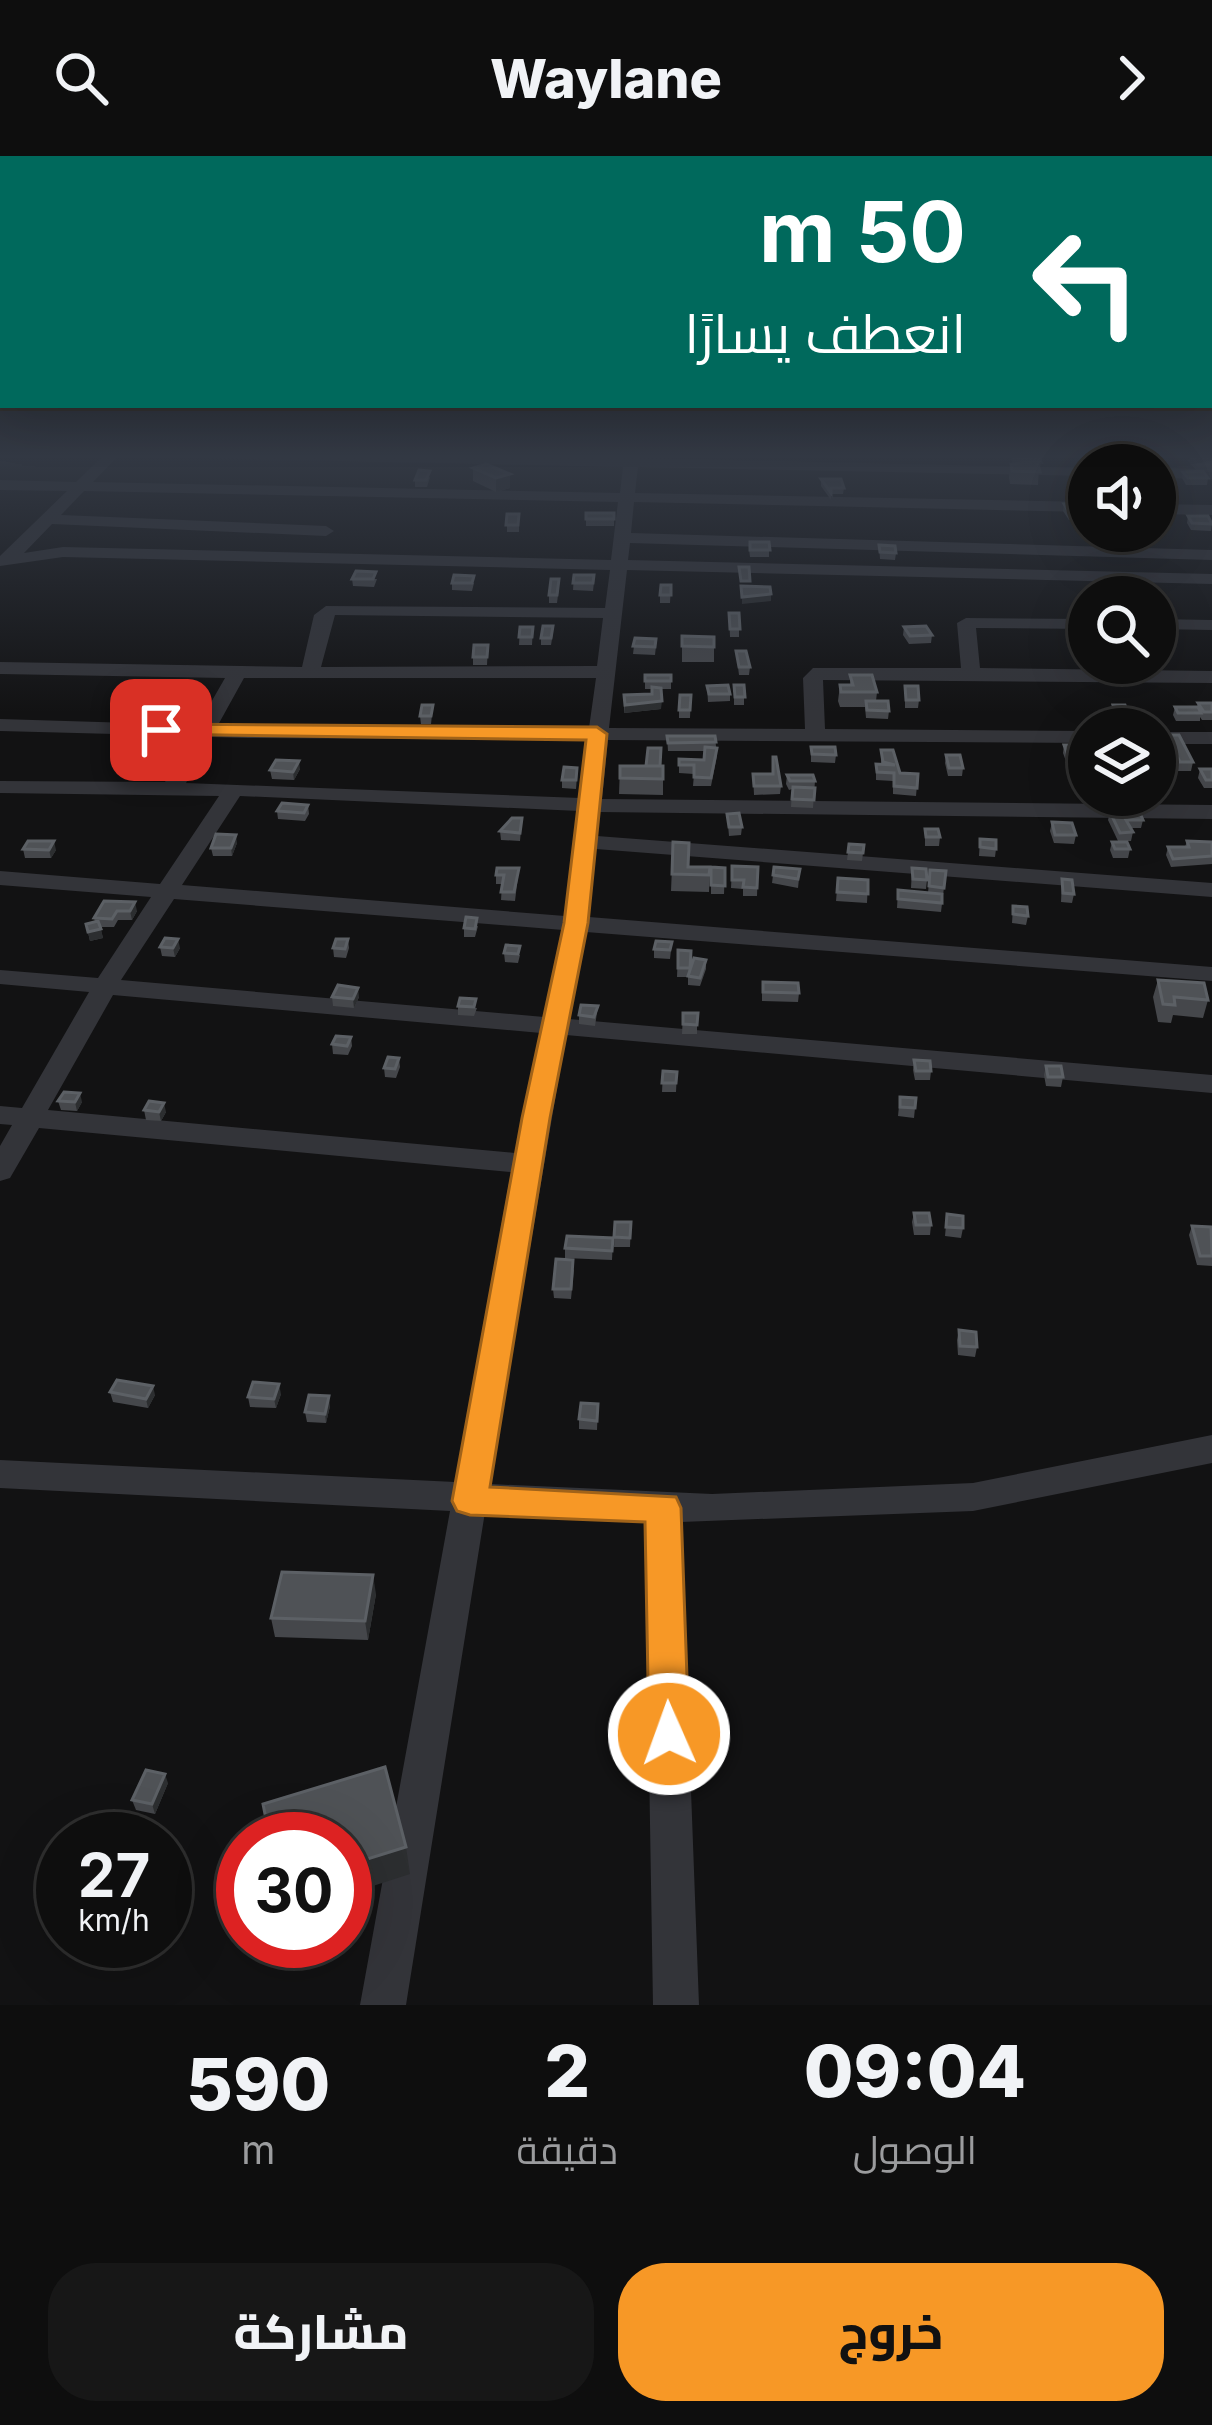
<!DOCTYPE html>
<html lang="ar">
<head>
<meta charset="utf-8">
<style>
	:root { --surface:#0e0e0e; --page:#171717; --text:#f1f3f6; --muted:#9b9c9e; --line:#2e2e2e; --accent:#f79826 }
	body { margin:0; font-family:Inter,Cairo,sans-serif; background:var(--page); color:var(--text); direction:rtl; height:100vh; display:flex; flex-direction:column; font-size:45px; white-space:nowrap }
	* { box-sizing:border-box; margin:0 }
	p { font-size:39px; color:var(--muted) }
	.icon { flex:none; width:66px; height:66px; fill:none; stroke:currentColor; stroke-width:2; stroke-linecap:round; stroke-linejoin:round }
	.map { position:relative; height:1849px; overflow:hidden; direction:ltr }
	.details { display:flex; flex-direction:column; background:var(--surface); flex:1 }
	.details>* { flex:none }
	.hud { position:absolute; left:0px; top:0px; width:1212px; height:252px; box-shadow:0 12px 48px #0002,0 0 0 3px var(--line); direction:rtl; background:#00695c; color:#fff; overflow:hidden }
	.controls { position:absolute; left:1068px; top:288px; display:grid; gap:24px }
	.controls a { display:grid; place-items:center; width:108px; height:108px; border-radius:50%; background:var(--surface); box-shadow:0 12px 48px #0002,0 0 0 3px var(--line); font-size:60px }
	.speed { position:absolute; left:36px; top:1656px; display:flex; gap:24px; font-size:60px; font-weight:700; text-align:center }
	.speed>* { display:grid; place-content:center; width:156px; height:156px; border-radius:50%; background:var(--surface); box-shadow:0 12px 48px #0002,0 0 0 3px var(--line); line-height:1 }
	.speed small { font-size:30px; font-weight:400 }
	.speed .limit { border:18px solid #d22; background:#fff; color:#111 }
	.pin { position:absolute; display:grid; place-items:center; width:102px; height:102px; color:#fff; margin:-51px; border-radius:24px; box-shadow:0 6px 18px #0006 }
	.me { position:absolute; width:132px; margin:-66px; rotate:358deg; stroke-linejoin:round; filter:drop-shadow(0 0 9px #0008) }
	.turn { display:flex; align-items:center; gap:42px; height:252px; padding:0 48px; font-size:54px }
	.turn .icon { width:156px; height:156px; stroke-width:2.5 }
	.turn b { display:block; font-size:84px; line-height:102px }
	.eta { display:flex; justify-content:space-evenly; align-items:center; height:204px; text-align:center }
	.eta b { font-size:72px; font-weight:800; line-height:84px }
	.primary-button { display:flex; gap:24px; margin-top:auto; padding:24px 48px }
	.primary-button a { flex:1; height:138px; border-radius:48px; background:var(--accent); color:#111; font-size:48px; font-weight:800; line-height:138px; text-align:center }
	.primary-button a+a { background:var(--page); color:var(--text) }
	header { display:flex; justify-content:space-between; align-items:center; height:156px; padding:0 48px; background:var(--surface); font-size:54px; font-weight:800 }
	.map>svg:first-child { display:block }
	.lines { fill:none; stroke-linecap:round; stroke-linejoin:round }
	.street { fill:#333439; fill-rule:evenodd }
	.wall { fill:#45474b }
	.shaded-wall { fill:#2c2e30 }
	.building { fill:#4f5256; stroke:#5c6065; stroke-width:3 }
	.route { fill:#f79826; stroke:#a16319; stroke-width:3 }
</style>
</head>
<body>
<header><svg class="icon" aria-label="forward" viewBox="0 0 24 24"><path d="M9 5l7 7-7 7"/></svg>Waylane<svg class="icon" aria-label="search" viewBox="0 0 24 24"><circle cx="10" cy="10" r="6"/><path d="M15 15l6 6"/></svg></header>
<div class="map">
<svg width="1212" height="1849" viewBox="0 0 1212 1849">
	<rect width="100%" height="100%" fill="#121213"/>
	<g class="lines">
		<path class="street" d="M105 298H120L93 326 620 337 623 311 198 302 191 298 624 302 625 298H639V302L1089 312V320L638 311 635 337 1089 346V356L634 346 631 377 1212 394V404L630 387 628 404 1212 418V428L627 414 609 572 805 573 803 522 813 512H961L957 467 966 462 1089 463V473L976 472 980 512 1212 515V527L823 524 825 573 1089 575V587L608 584 602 643 1212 649V663L600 656 597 680 1212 727V741L596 693 589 761 1212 811V825L586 776 569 863 1212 919V937L566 879 490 1328 712 1338 973 1327 1212 1279V1307L973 1355 681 1366 699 1849H653L645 1364 485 1356 406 1849H360L450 1355 0 1332V1304L455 1326 511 1016 39 972 10 1022 0 1025V990L12 969 0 968V950L22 952 89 836 0 828V814L98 822 151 741 0 729V715L160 728 219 640 0 637V625L165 626 191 580 0 575V563L198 569 225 522 0 518V506L302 511 314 459 326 450 605 452 610 414 63 401 0 410V400L67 335 0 334V324L76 326ZM84 335 618 346 611 404 63 391 24 397 52 368 326 380 334 375 326 370 61 359ZM335 459 603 462 597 510 321 511ZM244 522H596L589 572 218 569ZM211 581 248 582 588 584 580 642 186 627ZM240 640 579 655 565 760 182 729ZM174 743 563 774 544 861 121 824ZM113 839 541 877 515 997 48 954Z
			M1173 298H1212V302H1180Z
			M1155 312 1212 313V323L1155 322Z
			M1155 348 1212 349V359L1155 358Z
			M1155 463 1212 464V474L1155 473Z
			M1155 576H1212V588H1155Z"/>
	</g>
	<path class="wall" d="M741 298H757V302H741Z
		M1009 298H1037L1041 306 1040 312H1039L1038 329 1010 328 1009 321 1011 308 1013 307Z
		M1190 298 1212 299V316L1197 315 1188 305Z
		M1130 306H1158L1164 312 1162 325H1155V309H1129Z
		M486 308 510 332 496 336 473 325V312Z
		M1183 316 1208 322 1207 329H1186L1182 322Z
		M430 321 427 331H415V324Z
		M821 323 844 332 843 338H831V344L821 330Z
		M1064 348 1082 358 1080 364H1069L1063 355Z
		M586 357H614V370H586Z
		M507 358H519V376H507Z
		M1188 360 1212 367 1211 375 1191 374 1187 367Z
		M769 386V401H750L749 393Z
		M879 389 896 397 895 404 880 403Z
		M574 419 594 426 593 435 573 434Z
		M352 423H377L374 431 353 430Z
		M452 427H474L472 435 452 434Z
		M1110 428 1126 437V441H1110L1108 435Z
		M671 429 670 447H660V439Z
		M559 431 557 447H549V439Z
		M729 457H739V481H730Z
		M520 471H533L532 489H519Z
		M904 471 932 479 931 487 909 488 903 479Z
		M553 477 551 489H541V482Z
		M682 480 714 481V506H682Z
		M635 482 656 490 655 499 633 498Z
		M488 489 487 509H473V501Z
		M736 495 750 511 749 519H739Z
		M645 519H671V533H661V553L624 557V539L652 538V533H645Z
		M850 519 877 536 876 545 889 555 888 563 866 562 865 551H840L838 545 840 529H850Z
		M734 529H744V549H734Z
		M707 530 730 538V545L708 546Z
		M905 530 919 544 918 552H905Z
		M194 535 187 546 172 545 173 552 168 563H154L152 555 166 544 165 537Z
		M691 539 690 562H679V554Z
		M1198 547H1212V564H1202L1200 561V565H1176L1173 559 1175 551H1197Z
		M433 549 431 568H421L420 560Z
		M1113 549 1129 560 1128 568H1115L1111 557Z
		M1166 579 1193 606 1191 615H1178L1164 587Z
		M667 580H715L717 600 711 630H693L694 618 679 617V603L704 604 705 595H668Z
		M1064 589 1080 600 1078 608H1067L1063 597Z
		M811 591 836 599 835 607 811 606Z
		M881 594 900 617 918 618 916 640 893 638V625L876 624V608L881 609Z
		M946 599 963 612 962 620H948L945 607Z
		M620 610H663V639L619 638Z
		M1081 612H1089V632H1083L1079 620Z
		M300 613 294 624 272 623 270 614Z
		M1200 613H1212V632H1204L1198 622Z
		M753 618 781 630 780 638 754 639Z
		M787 619 815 625 813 652 791 651 792 633 789 634 786 628Z
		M577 620 576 633 562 632V624Z
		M308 649 309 658 305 665 278 663 277 655Z
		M1110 656 1143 664 1141 672H1131L1133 676 1131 685H1118L1108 664Z
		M727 658 742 671 741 679 729 680Z
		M522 662 520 685 501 684 500 675Z
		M1052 666 1076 679 1074 688 1054 687 1050 675Z
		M925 673 940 681 939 690H925Z
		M980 683 996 693 995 701 979 700Z
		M1187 685 1212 686V708L1171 711 1166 699 1168 691H1185Z
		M673 686 688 711H710L709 736 671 735Z
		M1112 686 1130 693 1128 702H1113L1110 694Z
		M237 687 232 700H213L211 692Z
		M849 688 864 689 862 705 847 704Z
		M23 693 56 694 51 702H25Z
		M732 710 758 711 757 740H743V733L731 732Z
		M711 711 725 712 724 738H711Z
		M774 711 800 713 798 732 772 727Z
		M519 712 515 745 501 744 502 728H496V719Z
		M912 712 927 724 926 733 911 732Z
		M930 714 946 715 941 756 897 752 898 734 928 737Z
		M838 722 868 724 867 747 836 745Z
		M1062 723 1074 738 1072 747 1061 746Z
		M104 745 137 755 132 764H118L114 771H100L103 782 90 785 86 768 95 766 94 762Z
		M1013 750 1028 760 1026 769 1012 767Z
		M478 770 475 781H464V772Z
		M348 783 349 792 346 802 334 801 333 792Z
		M672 786 670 803 654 802V793Z
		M160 791 180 792 175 801 162 800Z
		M678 794 691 795 690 814 706 804V813L700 830 688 829V821H677Z
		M504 797 520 799 518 807 505 806Z
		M1158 824 1208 844 1203 862 1173 859 1171 867 1158 866 1153 841Z
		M762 834 799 837 798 846 762 845Z
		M332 841H359L354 852 333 850Z
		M458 850 477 852 474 860 458 859Z
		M598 850 595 870 579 868V859Z
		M683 857 697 869V878H682Z
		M351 881 352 890 348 899 333 898 332 888Z
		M399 902 400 911 396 922 385 921 384 912Z
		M914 904 931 915 930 924H915L913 914Z
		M1046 910 1063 921 1061 931 1046 930 1044 919Z
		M663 915 677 916 676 936H662Z
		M916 942 914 962 898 960 899 950Z
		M58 945 82 946 77 955 61 954Z
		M144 954 166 956 161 965 146 964Z
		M914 1057 931 1069 930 1079H914L912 1066Z
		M947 1058 963 1072 961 1082 945 1080Z
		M615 1066H631L630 1091H614Z
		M1192 1070 1212 1075V1110L1197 1109 1189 1079Z
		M613 1082 612 1104 565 1102V1092Z
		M574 1113 571 1143 554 1142 553 1133Z
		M959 1174 977 1191 975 1201 958 1199 957 1184Z
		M110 1236 155 1239 148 1252 113 1246Z
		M281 1238 276 1252 250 1251 248 1241Z
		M598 1248 597 1274 579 1273V1263Z
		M330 1250 326 1267 307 1266 305 1256Z
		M376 1438 368 1484 275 1481 271 1462Z
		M168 1627 155 1658 136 1654 132 1644Z"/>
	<path class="shaded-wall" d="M510 318V332L496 336V322Z
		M771 438V445L742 448V441Z
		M192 527 194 535 187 546 186 538Z
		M172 544 173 552 168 563 166 555Z
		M662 545 661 553 624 557 625 549Z
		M299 605 300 613 294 624 293 616Z
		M236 679 237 687 232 700 231 692Z
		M54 685 56 694 51 702 49 694Z
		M135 746 137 755 132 764 130 755Z
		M101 773 103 782 90 785 88 776Z
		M178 783 180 792 175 801 173 792Z
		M358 832 359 841 354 852 353 843Z
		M80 937 82 946 77 955 75 946Z
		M164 947 166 956 161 965 159 956Z
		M279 1228 281 1238 276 1252 274 1243Z
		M153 1230 155 1239 148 1252 146 1243Z
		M329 1240 330 1250 326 1267 325 1258Z
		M373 1419 376 1438 368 1484 365 1465Z
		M165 1618 168 1627 155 1658 152 1648Z
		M406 1691 410 1718 345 1739V1710Z"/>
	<path class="building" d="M1013 298H1037L1041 306 1014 301Z
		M1190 298H1211L1212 309H1198Z
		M1037 305 1040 316 1012 315 1011 308Z
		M1130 306H1158L1164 312H1155V309H1132Z
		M486 308 510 318 496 322 473 312Z
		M419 314 430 315 426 324H415Z
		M1203 315 1208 322H1188L1183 316Z
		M821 323H841L844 332H831V337Z
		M1064 348H1076L1082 358H1070Z
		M586 357H614V363H586Z
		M507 358H519L518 369H506Z
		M1188 360H1208L1212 368 1192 367Z
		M750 386H769L770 394H750Z
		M879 389 895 390 896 397 880 396Z
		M739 411H749L750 425H741Z
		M356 415 376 416 373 423H352Z
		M454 419 474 420 472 427H452Z
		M574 419H594L593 427H573Z
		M551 423H559L557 439H549Z
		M1110 428H1123L1126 437H1113Z
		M661 429H671V439H660Z
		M741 430 770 431 771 438 742 441Z
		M729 457H739L740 473H730Z
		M543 470H553L551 482H541Z
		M926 470 932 479 910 480 904 471Z
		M520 471H533L532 481H519Z
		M682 480 714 481V491L682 490Z
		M635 482 656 483 655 491 633 490Z
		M474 489H488L487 501H473Z
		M736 495H746L750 511H739Z
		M645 519H671V525H645Z
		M850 519H872L877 536H841L840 529H853Z
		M171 527H192L186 538 165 537Z
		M728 529 730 538H709L707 530Z
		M734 529H744L745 541H735Z
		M905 530H918L919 544H906Z
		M652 531 661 532 662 545 625 549 624 539 652 538Z
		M680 539H691L690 554H679Z
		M158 544H172L166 555H152Z
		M866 545H888L889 555 867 554Z
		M1198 547H1212V556H1204Z
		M422 549H433L431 560H420Z
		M1113 549H1125L1129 560H1117Z
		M1175 551H1198L1201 557H1178Z
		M1166 579H1179L1193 606H1180Z
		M667 580H715L716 586 668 587Z
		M1064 589H1075L1080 600H1068Z
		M705 591 717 592 711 622 694 621V609H679V603L704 604Z
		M811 591H835L836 599 812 598Z
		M648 592H661L660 610H646Z
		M881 594H893L900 617 918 618 917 632 894 630V617L877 616 876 608 895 609 883 606Z
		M946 599H960L963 612H949Z
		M773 601H776L781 630H754L753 618H773Z
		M276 604 299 605 293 616 270 614Z
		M620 610H663V623L620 622Z
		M564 611 577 612 576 624H562Z
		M1081 612H1089V624H1085Z
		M1200 613H1212V624H1206Z
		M787 619H813L815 625H790Z
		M793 631 815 632 814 644 792 643Z
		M282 647 308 649 304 657 277 655Z
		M1139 655 1143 664H1126L1133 676 1120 677 1110 656Z
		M739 657 742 671H729L727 658Z
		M512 662H522L520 677 500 675Z
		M1052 666 1072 667 1076 679H1055Z
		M925 673H938L940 681H926Z
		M216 678 236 679 231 692H211Z
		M980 683 996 684V693L980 691Z
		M28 685H54L49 694 23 693Z
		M1187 685 1212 686V700L1173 703 1168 691H1189Z
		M673 686 689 687 688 711H710L709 719 672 718Z
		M1112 686H1127L1130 693H1115Z
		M849 688 864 689 863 697 848 696Z
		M732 710 758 711 757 732 743 731 744 724H732Z
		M711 711 725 712V730L711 729Z
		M774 711 800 713 798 723 773 719Z
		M497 712H519L514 736H501L504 719H496Z
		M912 712 926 713 927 724 913 723Z
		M930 714 946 715 944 732 929 730Z
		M838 722 868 724V738L837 736Z
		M1062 723 1072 724 1074 738 1063 737Z
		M898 734 942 738V747L898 743Z
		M104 745 135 746 130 755H117L112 763 94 762Z
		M1013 750 1027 751 1028 760 1013 758Z
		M466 761 477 762 475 773 464 772Z
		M98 765 101 773 88 776 86 768Z
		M165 782 178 783 173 792 160 791Z
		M336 783H348L345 793 333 792Z
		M656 785 672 786 670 794 654 793Z
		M506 789 520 790 518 798 504 797Z
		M678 794 691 795 690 812H678Z
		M694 802 706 804 700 822 688 820Z
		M1158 824 1204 827 1208 844 1174 841 1175 849 1163 848Z
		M763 826 798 827 799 837 763 836Z
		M338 829 358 832 353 843 332 841Z
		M460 842 476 843 474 851 458 850Z
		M581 849 598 850 594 861 579 859Z
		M683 857H698L697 869 683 868Z
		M336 880 351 881 347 890 332 888Z
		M388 901 399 902 395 913 384 912Z
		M914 904 930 905 931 915H916Z
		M1046 910H1061L1063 921H1048Z
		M663 915 677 916 676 927H662Z
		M64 936 80 937 75 946 58 945Z
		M900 941 916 942 915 952 900 951Z
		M149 945 164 947 159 956 144 954Z
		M914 1057H929L931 1069H916Z
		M947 1058 963 1060V1072L946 1071Z
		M615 1066H631L630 1082 614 1081Z
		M1192 1070 1211 1071 1212 1100H1200Z
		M567 1080 613 1082 612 1095 565 1092Z
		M556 1103 573 1104 571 1133H553Z
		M959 1174 976 1176 977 1191 960 1190Z
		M117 1224 153 1230 146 1243 110 1236Z
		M253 1226 279 1228 274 1243 248 1241Z
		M309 1239 329 1240 325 1258 305 1256Z
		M581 1247 598 1248 597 1265 579 1263Z
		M282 1416 373 1419 365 1465 271 1462Z
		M385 1611 406 1691 345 1710V1683H270L263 1648Z
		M146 1614 165 1618 152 1648 132 1644Z"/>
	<linearGradient id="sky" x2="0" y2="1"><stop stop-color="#0a0a0a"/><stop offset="0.54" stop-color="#333944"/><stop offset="1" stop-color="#333944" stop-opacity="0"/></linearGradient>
	<rect width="1212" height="557" fill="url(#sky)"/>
	<path class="route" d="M161 568 597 571 607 578 588 767 550 962 490 1331 676 1341 681 1352 689 1578 683 1591 669 1596 655 1591 649 1578 645 1366 470 1359 457 1355 452 1345 522 962 564 767 586 584 154 578 151 574Z"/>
</svg>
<div class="controls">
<a><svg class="icon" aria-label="sound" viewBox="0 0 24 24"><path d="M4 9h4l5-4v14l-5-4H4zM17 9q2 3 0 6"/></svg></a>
<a><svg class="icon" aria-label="search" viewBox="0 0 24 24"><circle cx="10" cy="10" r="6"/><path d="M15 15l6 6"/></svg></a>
<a><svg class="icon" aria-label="layers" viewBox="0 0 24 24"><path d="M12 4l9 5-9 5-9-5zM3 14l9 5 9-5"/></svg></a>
</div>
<div class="speed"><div>27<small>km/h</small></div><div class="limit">30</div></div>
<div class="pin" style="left:161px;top:574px;background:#d93025"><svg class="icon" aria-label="arrive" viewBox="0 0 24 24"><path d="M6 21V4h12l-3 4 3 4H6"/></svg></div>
<svg class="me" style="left:669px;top:1578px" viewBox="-20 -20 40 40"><circle r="17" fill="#f79826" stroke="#fff" stroke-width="3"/><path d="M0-11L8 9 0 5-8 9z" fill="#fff"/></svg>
<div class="hud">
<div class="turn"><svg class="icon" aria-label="left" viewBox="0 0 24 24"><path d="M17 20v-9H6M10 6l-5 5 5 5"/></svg><div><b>50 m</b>انعطف يسارًا</div></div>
</div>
</div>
<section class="details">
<div class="eta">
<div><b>09:04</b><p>الوصول</p></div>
<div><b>2</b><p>دقيقة</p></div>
<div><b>590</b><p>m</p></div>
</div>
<div class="primary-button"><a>خروج</a><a>مشاركة</a></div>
</section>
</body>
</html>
